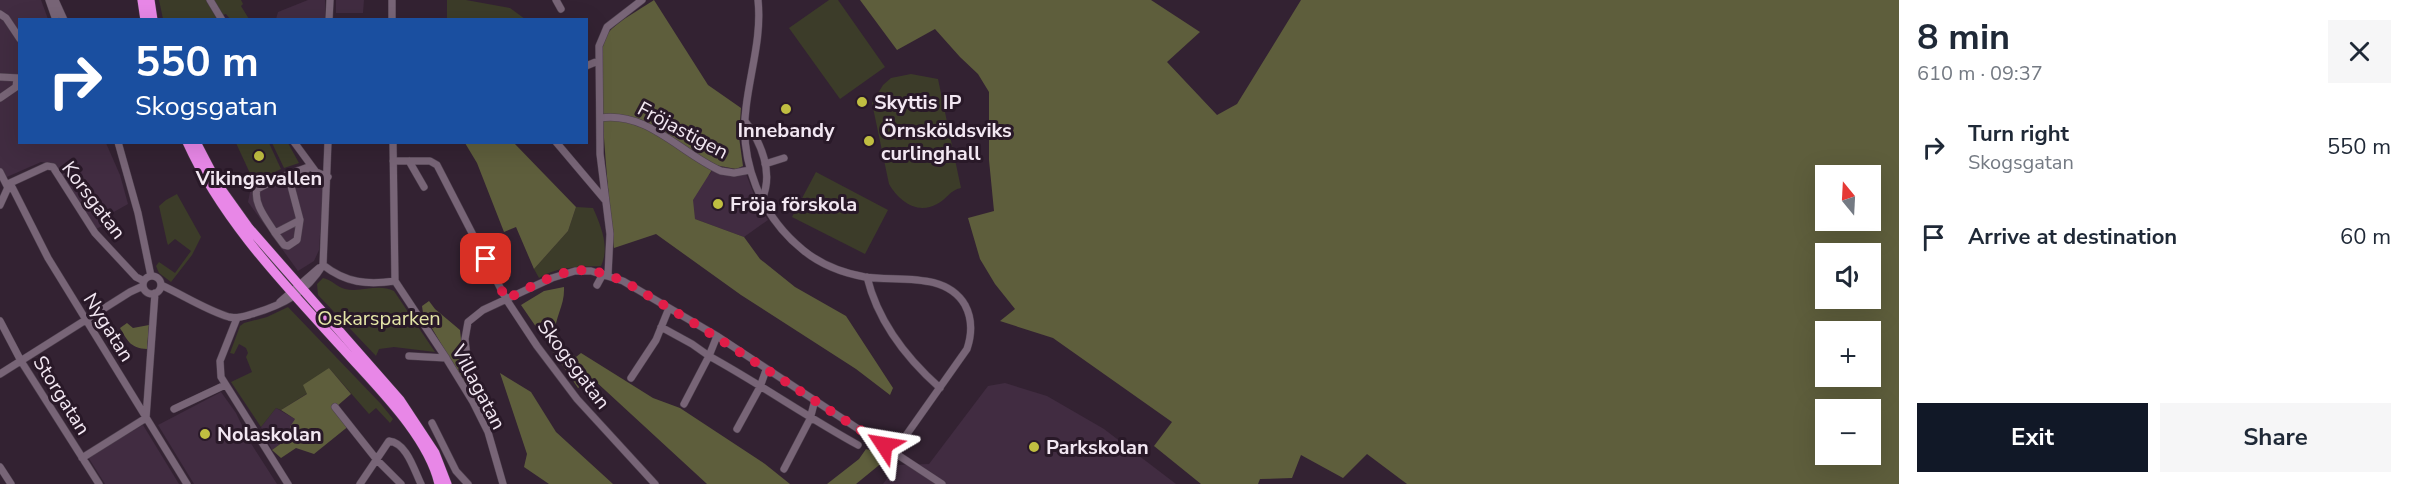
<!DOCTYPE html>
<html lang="en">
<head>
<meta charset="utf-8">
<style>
	:root { --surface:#fff; --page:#f6f6f7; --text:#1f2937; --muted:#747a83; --accent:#111827 }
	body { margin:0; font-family:"Nunito Sans",sans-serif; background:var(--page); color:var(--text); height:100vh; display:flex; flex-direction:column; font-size:22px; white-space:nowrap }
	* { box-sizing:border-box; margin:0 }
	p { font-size:20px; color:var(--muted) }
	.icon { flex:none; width:33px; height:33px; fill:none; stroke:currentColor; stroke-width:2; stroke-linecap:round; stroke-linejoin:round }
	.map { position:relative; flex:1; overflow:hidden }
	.sheet { display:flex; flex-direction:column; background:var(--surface); width:510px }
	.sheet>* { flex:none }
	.guide { position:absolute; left:18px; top:18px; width:570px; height:126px; border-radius:0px; box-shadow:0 6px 24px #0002; background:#1a4fa0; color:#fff; overflow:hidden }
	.needle { width:39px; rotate:342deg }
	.controls { position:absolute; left:1815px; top:165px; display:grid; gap:12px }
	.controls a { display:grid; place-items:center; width:66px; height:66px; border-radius:0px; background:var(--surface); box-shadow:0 6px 24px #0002; font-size:30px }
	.pin { position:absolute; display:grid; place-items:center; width:51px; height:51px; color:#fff; margin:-26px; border-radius:12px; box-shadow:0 3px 9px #0006 }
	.me { position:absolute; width:66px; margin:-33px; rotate:303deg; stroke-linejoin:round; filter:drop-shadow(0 0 4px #0008) }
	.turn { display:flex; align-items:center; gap:21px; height:126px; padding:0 18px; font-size:27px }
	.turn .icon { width:78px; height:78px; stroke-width:2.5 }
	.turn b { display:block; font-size:42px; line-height:51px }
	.round { display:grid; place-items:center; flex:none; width:63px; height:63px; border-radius:0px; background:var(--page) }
	.headline { display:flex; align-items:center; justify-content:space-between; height:102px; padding:0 18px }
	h1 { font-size:36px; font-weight:700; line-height:45px }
	.primary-button { display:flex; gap:12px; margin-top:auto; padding:12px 18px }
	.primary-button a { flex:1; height:69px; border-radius:0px; background:var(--accent); color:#fff; font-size:24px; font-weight:700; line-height:69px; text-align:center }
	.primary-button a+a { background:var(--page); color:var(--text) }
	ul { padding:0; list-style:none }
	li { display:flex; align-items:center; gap:18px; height:90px; padding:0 18px }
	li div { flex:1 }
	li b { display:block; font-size:22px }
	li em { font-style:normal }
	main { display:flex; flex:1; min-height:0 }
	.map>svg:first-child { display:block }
	.built { fill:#412c41 }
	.green { fill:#3c3c29 }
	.forest { fill:#5e5e3c; fill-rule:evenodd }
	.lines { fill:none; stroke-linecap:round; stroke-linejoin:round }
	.minor-casing { stroke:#4e404e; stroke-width:8 }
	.highway-casing { stroke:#4e404e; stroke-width:10 }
	.minor { stroke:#786577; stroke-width:7 }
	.highway { stroke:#e887e7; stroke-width:9 }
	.route { stroke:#e11d48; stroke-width:10; stroke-dasharray:0 18 }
	.poi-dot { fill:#c0be41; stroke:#291928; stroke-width:2 }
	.labels { text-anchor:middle; stroke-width:6; stroke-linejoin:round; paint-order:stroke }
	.poi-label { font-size:20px; font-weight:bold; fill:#f2e7f2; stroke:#291928; text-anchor:start }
	.street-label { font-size:20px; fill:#f2e7f2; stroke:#291928 }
	.park-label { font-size:20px; fill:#e4e5a7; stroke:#291928 }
</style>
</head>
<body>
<main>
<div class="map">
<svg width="1899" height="484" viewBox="0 0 1899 484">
	<rect width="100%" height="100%" fill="#332232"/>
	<path class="built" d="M0 0H41L48 19 20 20V142L106 143 120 175 128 204 112 213 106 224 96 229 65 179 51 164 41 162 0 180Z
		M308 0H325V19H276L278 12Z
		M336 0H364L363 13H336Z
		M715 165 736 169 743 166 758 205 768 220 744 237 695 219 682 197 710 174Z
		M298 166 315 177 323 189 319 250 314 261 298 271 248 202 251 187Z
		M1005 383 1047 396 1104 429 1176 484H883L897 465 929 464 988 386Z
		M221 392 236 413 250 442 277 484H194L158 425Z
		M276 408 295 419 294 434 272 450 261 427Z
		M143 425 179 484H105L88 457Z"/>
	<path class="green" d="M159 0H206L217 19H163Z
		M214 0H241L243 4 241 6 249 19H230L226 14 223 15Z
		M447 0H466L510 8 525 19H447Z
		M829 0H838L885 67 840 99 789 28Z
		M911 74 938 79 961 188C950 190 947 199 937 204 917 215 899 201 889 184L872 103 883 85 891 78Z
		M236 143H269L281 169 254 182Z
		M272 143H288L299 163 284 168Z
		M816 172 888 210 865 254 792 217Z
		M177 194 201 237 192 255 171 282 159 273 156 266 159 262 175 273 191 251 175 239 168 245 167 242 159 206 166 200Z
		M576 207 593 208C601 226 610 247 601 266 578 267 559 266 539 278L534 269 568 231Z
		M323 278C332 280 337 287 345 289 361 293 378 283 394 291L435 352 394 347 379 349 376 356 318 295 317 284Z
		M288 307 381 404 393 419 390 423 376 408 369 414 329 368 308 393 281 410 276 408 261 427 231 382 252 372 246 357 248 353 246 348 239 344 234 354 230 353 240 326 244 323 267 317Z"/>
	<path class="forest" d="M654 0 708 85 741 108 739 137 743 166 736 169 715 165 693 200 695 219 744 237 760 259 795 287 846 316 893 388 890 395 856 369 741 295 656 234 614 248C611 214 593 57 606 36 614 23 641 9 654 0Z
		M860 0H1151L1200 32 1167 62 1217 115 1237 104 1301 0H1899V484H1407L1367 454 1343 478 1301 455 1292 478 1260 479 1258 484H1201L1154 446 1172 422 1053 338 1000 321 1015 309 995 284 980 259 968 218 994 211 989 160V92L978 74 960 57 935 29 897 50ZM1826 176H1870V220H1826ZM1826 254H1870V298H1826ZM1826 332H1870V376H1826ZM1826 410H1870V454H1826Z
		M465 143H514L576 207 568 231 534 269 516 227 504 232 477 163Z
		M564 287C565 308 553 317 555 341L576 357 581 353 653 398 680 408 765 464 790 484H707L593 379 578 388 521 305 544 291Z
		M429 301 435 309 460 330 463 357 480 410 423 313 422 306Z
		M127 323 133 328 149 325 147 349C131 348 128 342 120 328Z
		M329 368 351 394 336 407 350 425 314 454 296 448 281 458 272 450 294 434 290 427 295 419 281 410 307 394 303 385Z
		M500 373 531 392 556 432 613 484H549L524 467 527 454Z
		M866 449 889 457 856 484H827L859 459Z"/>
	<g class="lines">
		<defs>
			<path id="minor" d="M49 0 56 20
				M55 0 64 20
				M210 0 222 20
				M392 0V20
				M556 0 561 9
				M758 0C762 37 750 72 746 108 739 162 761 216 803 250 820 264 843 273 865 277 897 282 945 271 965 305 973 320 972 334 967 349L895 451
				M0 14 6 18 20 39
				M329 20 330 0
				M586 66 598 61
				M0 77 20 78
				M0 98 16 87 17 78
				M600 118C648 111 680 153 721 171L734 173 750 170
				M745 121C761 142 774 173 762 199
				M118 142 138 213 151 276
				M294 142 316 172 328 177
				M393 142 395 281 446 358 473 402 488 432 503 484
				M556 142 605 200
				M393 161H430L437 165 506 299 537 346 577 399 655 484
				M409 161 424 187
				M765 164 784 158
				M311 166 295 178 291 186 300 220 275 233C268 221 253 204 257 189L279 178Z
				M0 172 7 186
				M10 183 48 258 187 484
				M0 205 10 183 47 166 53 167 95 233 136 277 144 281
				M275 233 284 245 288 246 297 240 300 220
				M323 265C346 283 367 285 395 281
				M608 275 610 234 600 154 599 46 607 27 642 0
				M143 285a9 9 0 1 1 18 0a9 9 0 1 1-18 0Z
				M867 277C878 322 905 357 940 388
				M161 285C183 295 206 310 229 317 237 319 245 316 252 314 283 305 306 293 323 265L328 142
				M597 285 603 274
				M280 302 319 268
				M237 318 220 361 221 377 288 484
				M0 321 21 361 99 484
				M661 327 692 344 709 356 684 404
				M717 336 709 356C760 384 807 417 858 445
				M409 356 446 358
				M0 374 130 292 143 286
				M631 378 656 340 669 308
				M335 407 377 460 401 484
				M174 409 225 385
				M432 423 456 471 468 484
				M737 429 760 387 766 370
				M488 432 467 358 465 339 468 322 483 310 552 278 575 271H591L623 281 717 336 942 484
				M82 458 146 418 155 293
				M0 467 11 484
				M784 469 810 419 815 400
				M360 484 389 441C407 443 414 470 421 484"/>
			<path id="highway" d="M142 0 145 20
				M150 0 153 20
				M187 142C223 222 286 286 344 350 377 387 428 436 439 484
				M196 142 219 186 249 228 400 400 435 453 447 484"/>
		</defs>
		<use href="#minor" class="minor-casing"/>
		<use href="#highway" class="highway-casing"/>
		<use href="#minor" class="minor"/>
		<use href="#highway" class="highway"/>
	</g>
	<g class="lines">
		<path class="route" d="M486 259 506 299C531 288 563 266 591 271 620 275 644 294 669 308 742 352 812 400 884 445"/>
	</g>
	<g class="poi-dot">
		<circle cx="862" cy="102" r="6"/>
		<circle cx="786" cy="109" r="6"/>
		<circle cx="869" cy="141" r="6"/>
		<circle cx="259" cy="156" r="6"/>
		<circle cx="718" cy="204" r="6"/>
		<circle cx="205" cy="434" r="6"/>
		<circle cx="1034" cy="447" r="6"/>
	</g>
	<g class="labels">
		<g class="poi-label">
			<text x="874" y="109">Skyttis IP</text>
			<text x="786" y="137" text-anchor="middle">Innebandy</text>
			<text x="881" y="137">Örnsköldsviks<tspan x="881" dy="23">curlinghall</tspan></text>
			<text x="259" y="185" text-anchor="middle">Vikingavallen</text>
			<text x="730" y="211">Fröja förskola</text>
			<text x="217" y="441">Nolaskolan</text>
			<text x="1046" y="454">Parkskolan</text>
		</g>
		<g class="street-label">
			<text transform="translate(683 130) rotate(28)" y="7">Fröjastigen</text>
			<text transform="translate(94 200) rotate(53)" y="7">Korsgatan</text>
			<text transform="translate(109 327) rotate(58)" y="7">Nygatan</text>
			<text transform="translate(574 364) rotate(53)" y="7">Skogsgatan</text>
			<text transform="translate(479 387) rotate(62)" y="7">Villagatan</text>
			<text transform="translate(62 395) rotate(58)" y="7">Storgatan</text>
		</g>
		<g class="park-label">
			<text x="379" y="325">Oskarsparken</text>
		</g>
	</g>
</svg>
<div class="controls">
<a><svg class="needle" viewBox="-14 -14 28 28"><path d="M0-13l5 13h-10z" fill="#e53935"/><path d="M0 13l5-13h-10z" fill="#747a83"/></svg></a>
<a><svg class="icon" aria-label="sound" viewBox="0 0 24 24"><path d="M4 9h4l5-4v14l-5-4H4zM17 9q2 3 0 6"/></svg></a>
<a>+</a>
<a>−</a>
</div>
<div class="pin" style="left:486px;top:259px;background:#d93025"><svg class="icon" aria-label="arrive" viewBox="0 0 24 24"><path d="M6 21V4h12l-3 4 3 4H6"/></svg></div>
<svg class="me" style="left:884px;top:445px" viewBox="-20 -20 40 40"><path d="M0-17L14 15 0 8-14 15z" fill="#e11d48" stroke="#fff" stroke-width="4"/></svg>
<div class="guide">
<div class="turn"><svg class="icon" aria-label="right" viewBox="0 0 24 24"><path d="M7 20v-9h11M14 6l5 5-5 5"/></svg><div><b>550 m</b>Skogsgatan</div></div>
</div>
</div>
<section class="sheet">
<div class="headline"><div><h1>8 min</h1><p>610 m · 09:37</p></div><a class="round"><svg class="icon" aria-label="close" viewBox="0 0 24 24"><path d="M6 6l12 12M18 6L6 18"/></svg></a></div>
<ul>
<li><svg class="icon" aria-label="right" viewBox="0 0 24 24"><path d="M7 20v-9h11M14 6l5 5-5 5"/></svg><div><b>Turn right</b><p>Skogsgatan</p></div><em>550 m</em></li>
<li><svg class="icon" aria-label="arrive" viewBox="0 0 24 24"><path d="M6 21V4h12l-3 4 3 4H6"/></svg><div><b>Arrive at destination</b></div><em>60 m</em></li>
</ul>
<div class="primary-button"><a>Exit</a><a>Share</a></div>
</section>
</main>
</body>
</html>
